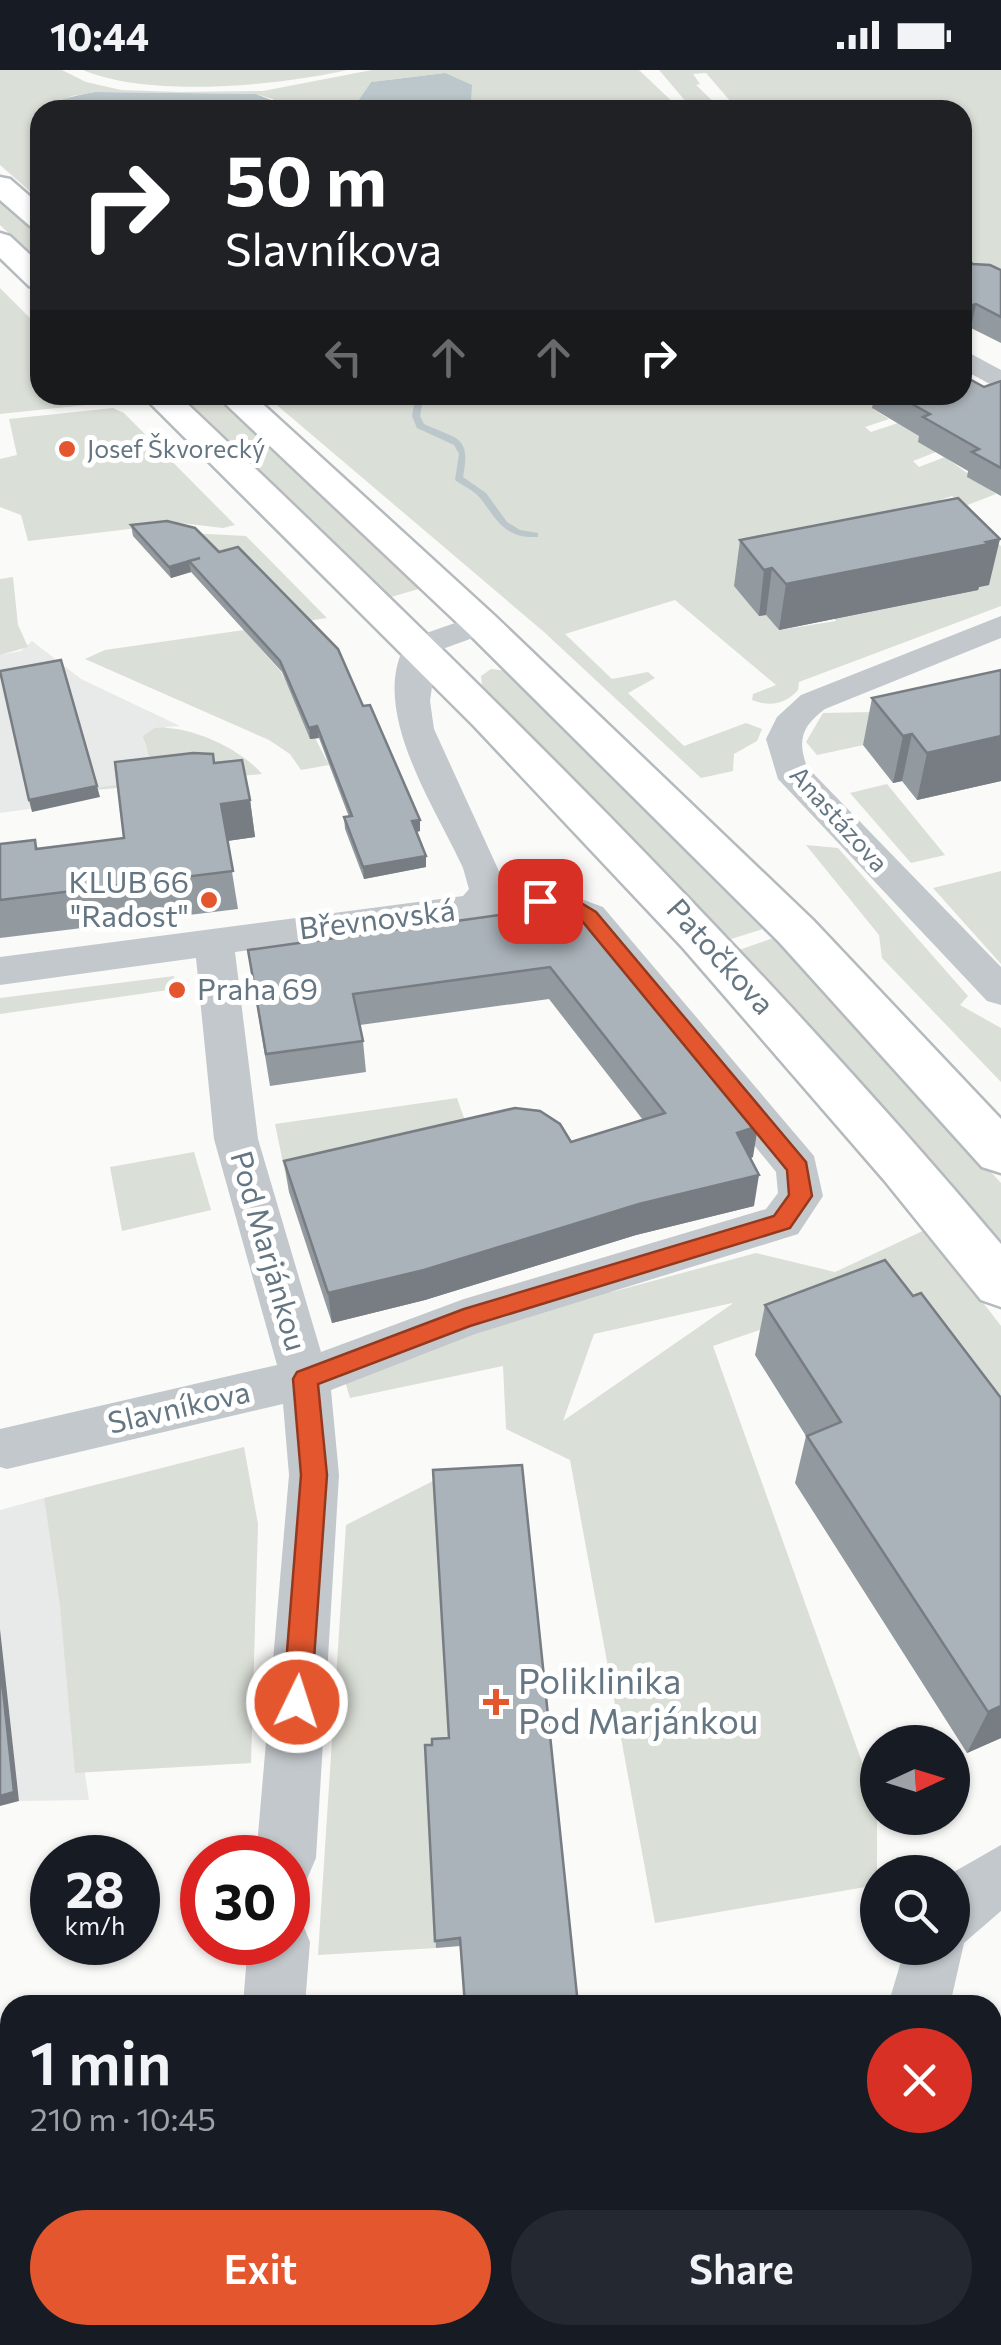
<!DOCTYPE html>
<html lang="en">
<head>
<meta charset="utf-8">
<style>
	:root { --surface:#171b24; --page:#242831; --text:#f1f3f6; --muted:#9ea1a6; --accent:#e4572e }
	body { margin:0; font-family:Commissioner,sans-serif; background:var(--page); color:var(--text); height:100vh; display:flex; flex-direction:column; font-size:38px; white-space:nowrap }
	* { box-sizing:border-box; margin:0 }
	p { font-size:32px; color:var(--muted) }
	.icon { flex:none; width:55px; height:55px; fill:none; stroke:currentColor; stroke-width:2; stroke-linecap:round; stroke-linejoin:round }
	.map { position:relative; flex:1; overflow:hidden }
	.details { position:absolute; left:0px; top:1925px; width:1002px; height:350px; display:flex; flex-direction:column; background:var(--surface); border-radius:30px 30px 0 0; box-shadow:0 2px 8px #0004 }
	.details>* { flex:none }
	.top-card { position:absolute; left:30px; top:30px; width:942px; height:305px; border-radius:30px; box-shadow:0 2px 8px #0004; background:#202124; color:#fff; overflow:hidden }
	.needle { width:65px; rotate:86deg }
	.buttons { position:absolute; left:860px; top:1655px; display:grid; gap:20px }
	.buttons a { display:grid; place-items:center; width:110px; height:110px; border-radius:50%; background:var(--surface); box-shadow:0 2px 8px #0004; font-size:50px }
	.speed { position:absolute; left:30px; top:1765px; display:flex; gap:20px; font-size:50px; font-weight:700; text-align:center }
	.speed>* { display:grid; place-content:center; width:130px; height:130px; border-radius:50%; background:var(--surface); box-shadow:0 2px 8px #0004; line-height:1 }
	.speed small { font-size:25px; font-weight:400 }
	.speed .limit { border:15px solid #d22; background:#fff; color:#111 }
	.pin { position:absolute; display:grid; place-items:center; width:85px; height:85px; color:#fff; margin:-42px; border-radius:20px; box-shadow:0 5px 15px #0006 }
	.me { position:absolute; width:110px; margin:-55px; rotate:4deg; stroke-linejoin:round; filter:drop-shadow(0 0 8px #0008) }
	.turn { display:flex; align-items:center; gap:35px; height:210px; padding:0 30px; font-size:45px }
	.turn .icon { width:130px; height:130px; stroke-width:2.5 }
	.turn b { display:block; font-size:70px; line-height:85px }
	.lanes { display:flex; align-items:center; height:95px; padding:0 30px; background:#0003; justify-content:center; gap:50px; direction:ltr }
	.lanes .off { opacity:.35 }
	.round { display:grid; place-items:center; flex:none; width:105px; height:105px; border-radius:52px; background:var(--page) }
	.summary { display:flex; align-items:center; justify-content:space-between; height:170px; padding:0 30px }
	h1 { font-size:60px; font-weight:600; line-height:75px }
	.button { display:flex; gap:20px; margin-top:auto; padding:20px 30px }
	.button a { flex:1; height:115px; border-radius:60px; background:var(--accent); color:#fff; font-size:40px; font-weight:600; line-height:115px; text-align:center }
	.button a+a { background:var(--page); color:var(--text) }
	.status { display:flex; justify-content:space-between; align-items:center; height:70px; padding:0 50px; background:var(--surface); direction:ltr }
	.status svg { height:28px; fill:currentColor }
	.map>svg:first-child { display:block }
	.built { fill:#e8e9e9 }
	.green { fill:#dadfd7; fill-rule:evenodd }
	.water { fill:#bbc7cb }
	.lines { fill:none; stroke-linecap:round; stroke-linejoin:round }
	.stream { fill:#bbc7cb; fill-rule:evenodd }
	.major-casing { stroke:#b5babe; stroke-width:5 }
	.minor { fill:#c3c8cc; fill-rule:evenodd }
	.major { fill:#fff; fill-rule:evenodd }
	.wall { fill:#929a9f }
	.shaded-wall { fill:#777d82 }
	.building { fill:#aab3b9; stroke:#777d82; stroke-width:2.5 }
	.route { fill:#e4572e; stroke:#94391e; stroke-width:2.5 }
	.poi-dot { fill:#e4572e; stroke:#fff; stroke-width:4 }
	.labels { text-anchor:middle; stroke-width:10; stroke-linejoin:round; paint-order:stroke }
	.far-poi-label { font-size:25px; fill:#657683; stroke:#fff; text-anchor:start }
	.far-street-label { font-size:25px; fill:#657683; stroke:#fff }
	.poi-label { font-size:30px; fill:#657683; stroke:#fff; text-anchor:end }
	.street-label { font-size:30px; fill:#657683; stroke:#fff }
	.near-poi-label { font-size:35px; fill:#657683; stroke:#fff; text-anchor:start }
</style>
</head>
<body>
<div class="status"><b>10:44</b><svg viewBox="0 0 49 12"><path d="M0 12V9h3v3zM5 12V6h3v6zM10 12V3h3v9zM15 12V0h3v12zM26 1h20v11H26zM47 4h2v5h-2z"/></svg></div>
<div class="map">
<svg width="1001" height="2275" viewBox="0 0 1001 2275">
	<rect width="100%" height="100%" fill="#fafaf8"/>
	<path class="built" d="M32 571 81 609 180 656 167 657 144 671 155 709 64 724 65 734 0 743V585L21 581Z
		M44 1428 89 1730 19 1731 0 1559V1440Z"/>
	<path class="green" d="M0 0H62L86 12 121 20 180 22 263 21 372 0H639L681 40H456L445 3 371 12 352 40H278L273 29 256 24 95 22 72 26 33 44 40 51V130L0 95Z
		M83 0H347C277 16 149 28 83 0Z
		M659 0H1001V199L963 192 962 40H738L706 3 693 4 700 14 696 15 722 40H693Z
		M0 129 40 166V193L0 155Z
		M0 218 40 258V325H106L114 332 0 344Z
		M175 325H212L422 518 391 527Z
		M265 325H820L826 330 860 325 879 336 873 339 889 349 865 357 871 362 898 353 925 369 936 382 913 391 919 397 945 387 996 424 965 436 952 426 940 430 1001 476V536L799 612 798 620C786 634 770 637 752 630L753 624 776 615 675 530 565 564 612 609 648 602 655 608 628 623 684 676 746 653 762 659 757 671 734 684 733 701 701 708 544 562ZM948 473 988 515 832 545 836 551 779 560 766 545 758 546Z
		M113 338 124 343 235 455 223 458 180 453 28 471 21 445 0 437V389L17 385 9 349Z
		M169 462 246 466 327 548 301 552Z
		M13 507 18 555 28 577 0 585V509Z
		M244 560 281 602 329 695 301 700 290 684 269 670 85 589 105 580Z
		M491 599 508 601 766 858 731 869 482 615 481 606Z
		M873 642 901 667 817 685 806 672 823 643Z
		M155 658C189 655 240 678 262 704L64 723 155 709 143 666Z
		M887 714 945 785 911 793 850 723Z
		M806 775 838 778 968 926 960 935 1001 958V1012L882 888 879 865Z
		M1001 801V894L933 818Z
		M776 867 1001 1113V1171L739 880Z
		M174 906 175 919 0 944V928Z
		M457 1028 475 1079 289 1122 275 1054Z
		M194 1082 211 1140 122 1161 110 1097Z
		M927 1159 1001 1256V1380L880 1219 713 1276 877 1734V1815L655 1853 570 1390 506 1359 503 1296 350 1328 340 1295 602 1203 612 1222 756 1183 835 1202ZM732 1233V1234L563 1351 594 1264Z
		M244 1377 258 1454 251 1693 75 1703 60 1536 44 1428Z
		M433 1411 450 1679 436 1878 318 1885 346 1455Z
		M1001 1952V2163L992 2165V1954Z"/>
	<path class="water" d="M445 3 472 15 471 30 456 40H352L371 12Z
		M95 22 256 24 281 34 278 40H40V51L33 44C51 31 73 26 95 22Z"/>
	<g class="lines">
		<path class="stream" d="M416 325H424L420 346 424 354C458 370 471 365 463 407L486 423 507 452 520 460 538 463V467C505 468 499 453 481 429 475 421 463 416 455 410L459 384 454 375 417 358 412 346Z"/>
		<defs>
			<path id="major" d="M0 107 10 109 40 135V159L30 156 0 130Z
				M0 163 10 166 40 194V219L29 216 0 188Z
				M142 325H178C465 597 746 872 1001 1174V1237L981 1230 884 1110 683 878 473 655Z
				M216 325H253L495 546 813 850 1001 1049V1103L982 1097 779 872 467 562Z"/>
		</defs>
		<use href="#major" class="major-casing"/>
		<path class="minor" d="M962 279 1001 300V320L962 299Z
			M481 544 497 554 492 561 437 581 430 631 434 659 508 821 562 822 603 837 814 1086 823 1126 798 1164 475 1264 331 1320 339 1405 316 1788 307 1809 288 1817V1788H256L289 1405 283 1334 7 1399 0 1397V1359L277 1295 214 1069 196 888 0 915V887L463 826 469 819 463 798C436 738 364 634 409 569ZM534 844 557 847 575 855 776 1102 778 1123 766 1139 464 1229 321 1282 258 1069 235 882Z
			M1001 546V568L825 639C802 656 797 670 807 697L1001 897V935L987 931 778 709 766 669 777 647 801 625Z
			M1001 1775V1841L964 1873 950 1935H888L905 1878H952V1803Z
			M288 1845 301 1850 310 1872 305 1935H243L248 1872H288Z
			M216 2265H286V2275H216Z
			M886 2265H956V2275H886Z"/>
		<use href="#major" class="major"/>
	</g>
	<path class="wall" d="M973 194 1001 200V273L971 258Z
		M1001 311V426L967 407 968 401 918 372 919 366 872 338 873 333 859 325H962Z
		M167 451 420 761 416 762 426 786V797L364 809 345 759 344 747H349L319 668 310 669 282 602 191 502 171 508 133 466 131 455Z
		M740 470 989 515 979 517 978 520 779 560 766 545 759 546 734 516Z
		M1001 600V711L917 730 902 711 893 713 863 675 872 628Z
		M214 693 250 730 255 767 227 771 238 839 0 868V774L35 770 38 779 124 768Z
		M521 842 753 1087 751 1088 754 1136 636 1165 425 1230 332 1253 289 1122 284 1091 571 1072 643 1050 549 929 360 955 363 971 366 1002 270 1016 253 912Z
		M913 1226 1001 1328V1668L967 1683 795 1413 806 1366 755 1285 765 1235Z
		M522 1395 460 1876 436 1878 425 1675H432L449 1668Z
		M1001 2152V2217L992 2191V2160Z"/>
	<path class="shaded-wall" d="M976 234 971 258 962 261V238Z
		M1000 469 989 515 979 517 978 520 779 560 786 514Z
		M200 488 189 491 191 502 171 508 169 497Z
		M772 498 766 545 759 546 764 500Z
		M317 656 319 668 310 669 309 658Z
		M912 664 902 711 893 713 903 666Z
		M1001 666V711L917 730 927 683Z
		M97 716 100 727 32 742 29 730Z
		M250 730 255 767 227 771 221 734Z
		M420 750V761L412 763V751Z
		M426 786V797L364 809 363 797Z
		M758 1056 753 1087 732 1094 737 1063Z
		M759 1105 754 1136 636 1165 425 1230 332 1253 328 1223 639 1134Z
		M0 1559 19 1731 0 1736Z
		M1001 1636V1668L967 1683 988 1642Z"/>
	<path class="building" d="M962 189 973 194 990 195 1001 200V247L976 234 962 238Z
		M962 305 984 317 1001 311V398L972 382 979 379 923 347 930 344 896 325H962Z
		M958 428 1000 469 986 472 989 474 786 514 772 498 764 500 740 470Z
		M167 451 195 458 219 482 238 477 338 579 363 636 370 635 420 750 412 751 426 786 363 797 344 747 352 746 317 656 309 658 280 591 189 491 200 488 169 497 131 455Z
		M61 590 97 716 29 730 0 601Z
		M1001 600V666L927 683 912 664 903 666 872 628Z
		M193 683 213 684 214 693 242 690 250 730 221 734 233 801 0 830V774L35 770 36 779 124 768 115 692Z
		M521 842H577L758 1056 737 1063 759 1105 639 1134 424 1200 328 1223 284 1091 515 1038 540 1041 560 1054 571 1072 665 1043 550 897 353 924 363 971 266 984 248 880Z
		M885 1190 913 1226 921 1223 1001 1328V1636L988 1642 807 1366 841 1352 765 1235Z
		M522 1395 578 1935H465L460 1868 435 1871 425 1675H432V1669L449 1668 433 1400Z
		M0 1593 14 1722 0 1726Z
		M315 2265H480V2275H314Z
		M727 2265H836L838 2275H728Z"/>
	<path class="route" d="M540 824 576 830 596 842 806 1092 812 1126 790 1158 470 1256 318 1314 327 1405 311 1632 307 1642 297 1646 287 1642 283 1632 301 1405 293 1309 297 1302 464 1239 774 1146 789 1125 787 1100 582 851 565 840 533 835 530 831Z"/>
	<g class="poi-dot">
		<circle cx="67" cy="379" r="10"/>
		<circle cx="209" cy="830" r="10"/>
		<circle cx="177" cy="920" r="10"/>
		<path d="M491 1617h10v10h10v10h-10v10h-10v-10h-10v-10h10z"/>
	</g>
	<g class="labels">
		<g class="far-poi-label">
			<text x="87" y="388">Josef Škvorecký</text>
		</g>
		<g class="far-street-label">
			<text transform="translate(839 749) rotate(48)" y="9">Anastázova</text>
		</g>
		<g class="poi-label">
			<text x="189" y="823">KLUB 66<tspan x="189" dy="34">"Radost"</tspan></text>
			<text x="197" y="930" text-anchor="start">Praha 69</text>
		</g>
		<g class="street-label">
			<text transform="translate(377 850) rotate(-7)" y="10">Břevnovská</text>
			<text transform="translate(720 887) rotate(48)" y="10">Patočkova</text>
			<text transform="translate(268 1181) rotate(74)" y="10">Pod Marjánkou</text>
			<text transform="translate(179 1338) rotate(-13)" y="10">Slavníkova</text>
		</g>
		<g class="near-poi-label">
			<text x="518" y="1624">Poliklinika<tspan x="518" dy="40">Pod Marjánkou</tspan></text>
		</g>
	</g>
</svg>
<div class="buttons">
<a><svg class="needle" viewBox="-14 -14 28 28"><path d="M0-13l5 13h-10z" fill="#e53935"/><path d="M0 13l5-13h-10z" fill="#9ea1a6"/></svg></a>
<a><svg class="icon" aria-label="search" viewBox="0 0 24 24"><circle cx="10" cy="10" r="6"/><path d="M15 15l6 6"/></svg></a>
</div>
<div class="speed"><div>28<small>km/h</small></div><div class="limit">30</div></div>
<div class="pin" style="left:540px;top:831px;background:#d93025"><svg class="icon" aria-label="arrive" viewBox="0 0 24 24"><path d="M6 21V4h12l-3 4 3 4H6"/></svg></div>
<svg class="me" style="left:297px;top:1632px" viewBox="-20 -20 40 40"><circle r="17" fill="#e4572e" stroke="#fff" stroke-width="3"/><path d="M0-11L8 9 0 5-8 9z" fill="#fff"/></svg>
<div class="top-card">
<div class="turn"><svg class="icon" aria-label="right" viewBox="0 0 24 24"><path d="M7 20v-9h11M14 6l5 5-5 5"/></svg><div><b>50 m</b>Slavníkova</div></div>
<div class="lanes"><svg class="icon off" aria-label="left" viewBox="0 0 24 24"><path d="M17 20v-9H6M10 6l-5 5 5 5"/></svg><svg class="icon off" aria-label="ahead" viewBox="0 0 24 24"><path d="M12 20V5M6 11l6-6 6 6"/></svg><svg class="icon off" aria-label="ahead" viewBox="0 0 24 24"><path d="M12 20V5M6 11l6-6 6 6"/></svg><svg class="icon" aria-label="right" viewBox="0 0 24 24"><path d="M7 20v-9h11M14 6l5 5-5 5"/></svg></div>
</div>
<section class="details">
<div class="summary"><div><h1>1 min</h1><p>210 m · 10:45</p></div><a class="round" style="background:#d93025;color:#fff"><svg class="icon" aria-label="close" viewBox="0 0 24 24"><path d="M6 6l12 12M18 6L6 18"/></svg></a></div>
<div class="button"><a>Exit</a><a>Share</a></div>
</section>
</div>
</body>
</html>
